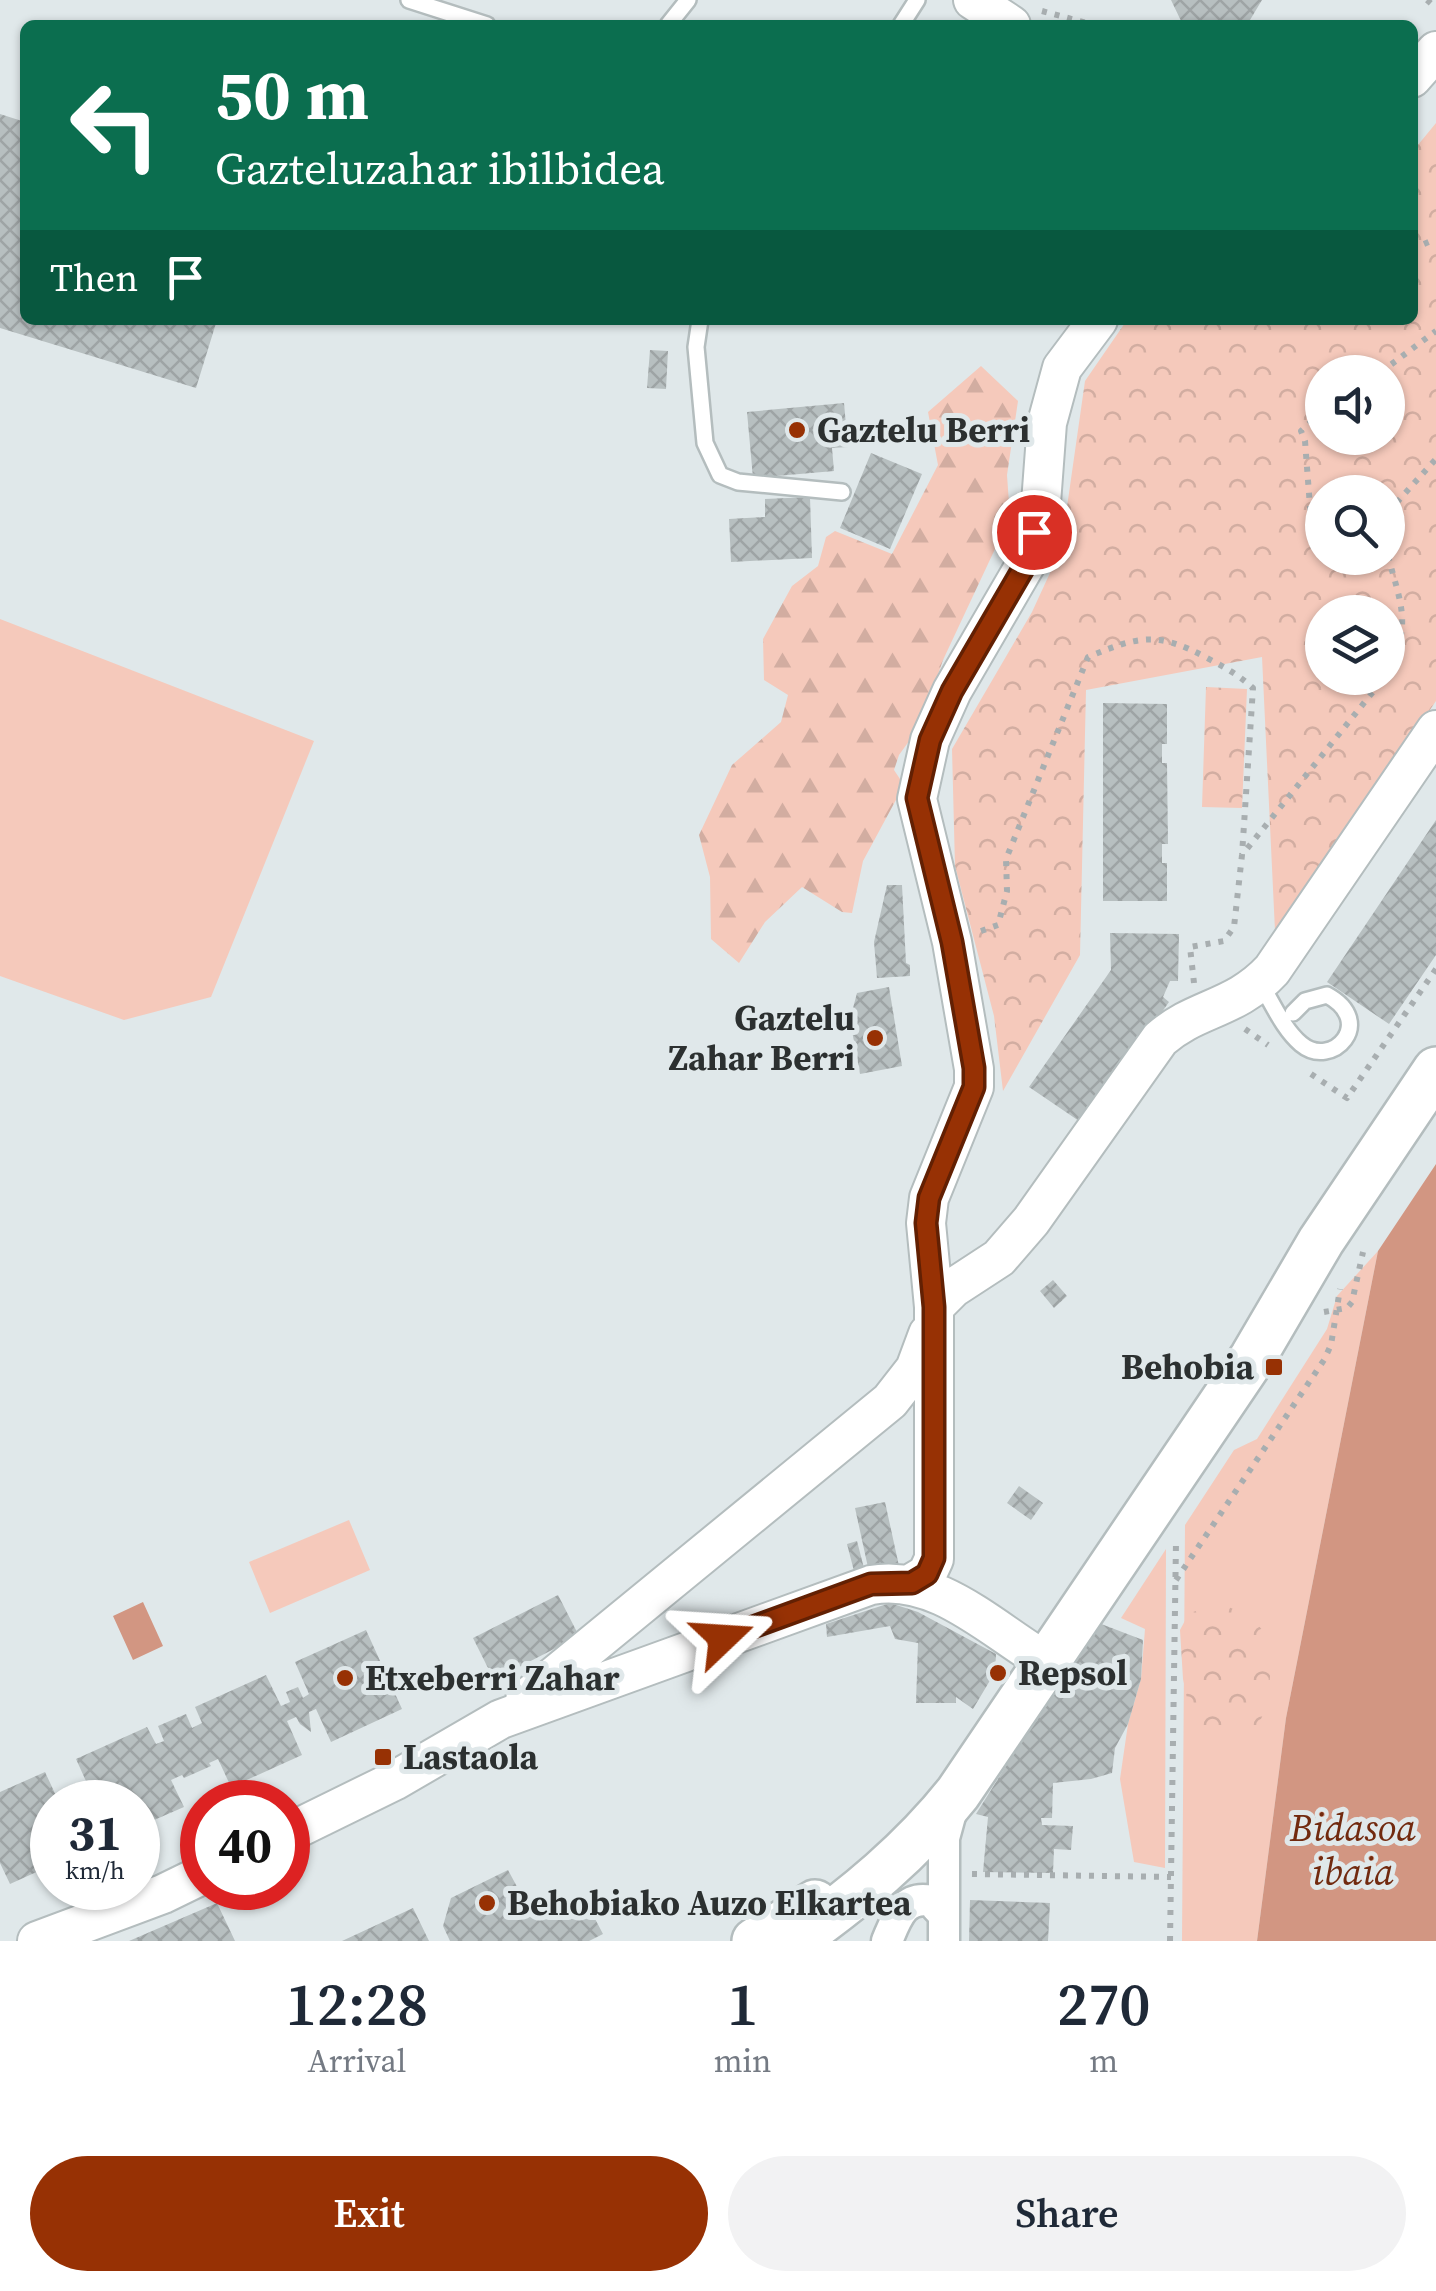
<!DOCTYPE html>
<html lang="en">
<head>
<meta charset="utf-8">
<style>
	:root { --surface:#fff; --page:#f2f2f3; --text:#1f2937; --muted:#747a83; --accent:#973104 }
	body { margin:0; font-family:"Source Serif 4",serif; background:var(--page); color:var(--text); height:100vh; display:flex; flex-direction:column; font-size:38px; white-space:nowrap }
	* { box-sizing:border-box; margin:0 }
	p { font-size:32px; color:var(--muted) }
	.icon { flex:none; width:55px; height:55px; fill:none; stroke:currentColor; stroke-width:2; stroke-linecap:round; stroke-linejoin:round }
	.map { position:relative; height:1941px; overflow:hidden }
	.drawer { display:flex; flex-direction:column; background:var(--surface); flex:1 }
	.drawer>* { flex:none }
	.guide { position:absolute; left:20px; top:20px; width:1398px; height:305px; border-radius:15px; box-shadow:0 2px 8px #0004; background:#0b6e4f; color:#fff; overflow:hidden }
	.buttons { position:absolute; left:1305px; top:355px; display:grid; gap:20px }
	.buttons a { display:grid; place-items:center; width:100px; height:100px; border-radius:50%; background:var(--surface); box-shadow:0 2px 8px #0004; font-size:50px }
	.speed { position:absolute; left:30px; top:1780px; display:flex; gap:20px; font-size:50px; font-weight:700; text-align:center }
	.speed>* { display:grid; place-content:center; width:130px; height:130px; border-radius:50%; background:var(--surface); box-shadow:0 2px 8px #0004; line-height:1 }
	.speed small { font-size:25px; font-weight:400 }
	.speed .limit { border:15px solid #d22; background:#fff; color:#111 }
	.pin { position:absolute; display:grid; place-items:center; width:85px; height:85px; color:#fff; margin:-42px; border:5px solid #fff; border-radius:50%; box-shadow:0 2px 10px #0007 }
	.me { position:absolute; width:110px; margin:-55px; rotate:70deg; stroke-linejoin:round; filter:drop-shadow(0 0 8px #0008) }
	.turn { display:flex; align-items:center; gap:35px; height:210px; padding:0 30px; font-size:45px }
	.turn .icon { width:130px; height:130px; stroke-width:2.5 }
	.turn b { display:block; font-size:70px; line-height:85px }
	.then { display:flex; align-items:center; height:95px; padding:0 30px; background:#0003; gap:20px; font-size:38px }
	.eta { display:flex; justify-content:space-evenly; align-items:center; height:170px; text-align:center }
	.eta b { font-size:60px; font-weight:600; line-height:70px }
	.button { display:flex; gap:20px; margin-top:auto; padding:20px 30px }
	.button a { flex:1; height:115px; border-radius:60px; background:var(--accent); color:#fff; font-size:40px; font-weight:600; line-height:115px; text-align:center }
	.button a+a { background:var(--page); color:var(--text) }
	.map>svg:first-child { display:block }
	.grass { fill:#f5c9bb }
	.forest { fill:url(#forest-firs) }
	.park { fill:url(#park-crowns); fill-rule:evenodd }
	.water { fill:#d29682 }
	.building { fill:url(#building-cross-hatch) }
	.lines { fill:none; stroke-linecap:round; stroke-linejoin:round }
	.service-casing { stroke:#b4bdbe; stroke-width:20 }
	.minor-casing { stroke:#b4bdbe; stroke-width:35 }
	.tertiary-casing { stroke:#b4bdbe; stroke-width:42 }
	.primary-casing { stroke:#b4bdbe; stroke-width:50 }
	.path { stroke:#a8aeb0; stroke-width:6; stroke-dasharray:5 8; stroke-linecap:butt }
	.service { stroke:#fff; stroke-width:15 }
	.minor { stroke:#fff; stroke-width:30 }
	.tertiary { stroke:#fff; stroke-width:38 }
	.primary { stroke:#fff; stroke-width:45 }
	.route-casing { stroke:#622003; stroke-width:25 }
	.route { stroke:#973104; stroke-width:18 }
	.poi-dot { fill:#973104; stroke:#e0e8ea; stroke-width:4 }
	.labels { text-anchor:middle; stroke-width:10; stroke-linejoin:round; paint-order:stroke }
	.poi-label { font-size:35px; font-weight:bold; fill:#2c3030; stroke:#e0e8ea; text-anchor:start }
	.water-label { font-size:38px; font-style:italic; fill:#712a0f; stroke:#e0e8ea }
</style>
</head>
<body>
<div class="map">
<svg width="1436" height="1941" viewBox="0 0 1436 1941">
	<defs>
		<pattern id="forest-firs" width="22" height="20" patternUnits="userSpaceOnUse" patternTransform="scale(2.5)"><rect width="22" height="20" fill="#f5c9bb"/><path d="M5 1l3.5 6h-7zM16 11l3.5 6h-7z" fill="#d2ada1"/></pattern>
		<pattern id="park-crowns" width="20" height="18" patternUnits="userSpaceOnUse" patternTransform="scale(2.5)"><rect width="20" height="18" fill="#f5c9bb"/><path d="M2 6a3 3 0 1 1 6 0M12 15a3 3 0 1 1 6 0" fill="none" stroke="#d2ada1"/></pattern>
		<pattern id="building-cross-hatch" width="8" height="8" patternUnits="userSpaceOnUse" patternTransform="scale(2.5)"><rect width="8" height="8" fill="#b7bfc0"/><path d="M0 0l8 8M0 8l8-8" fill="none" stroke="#9ea4a5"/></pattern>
	</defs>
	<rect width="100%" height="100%" fill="#e0e8ea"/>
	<path class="grass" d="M0 619 314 741 211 997 124 1020 0 976Z
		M1378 1251 1286 1718 1257 1941H1182L1185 1525 1234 1450 1257 1439 1327 1329 1337 1296Z
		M349 1520 370 1570 270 1613 249 1562Z
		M1166 1549 1165 1868 1134 1862 1120 1779 1128 1724 1141 1679 1145 1629 1121 1618Z"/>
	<path class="forest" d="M981 366 1018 401 1007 475 1010 517 943 660 920 726 899 755 894 770 904 785 863 861 852 913 842 912 802 887 765 922 739 963 711 939 710 877 699 835 732 765 781 722 788 695 764 680 763 639 792 586 818 566 826 537 835 531 892 554 938 465 928 412Z"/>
	<path class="park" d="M1436 123V701L1285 923 1275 931 1262 657 1086 690 1080 955 1003 1091 994 1016 955 866 952 749 1032 612 1061 549 1085 381 1127 320H1412L1413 151ZM1322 372H1388V438H1322ZM1322 492H1388V558H1322ZM1322 612H1388V678H1322Z
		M1206 687 1247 689 1242 808 1202 807Z
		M1222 1604C1262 1621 1274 1633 1270 1677 1268 1699 1267 1712 1254 1731L1209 1741 1193 1727 1183 1679 1180 1630 1189 1613Z"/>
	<path class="water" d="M1436 1164V1941H1257L1286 1718 1378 1251Z
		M143 1602 163 1646 133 1660 113 1616Z"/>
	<path class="building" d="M1171 0H1262L1247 25H1183Z
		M0 114 25 122V320H217L196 388 0 328Z
		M650 350 668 351 666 389 647 388Z
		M844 403 848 447 832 448 834 471 753 478 747 412Z
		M871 453 922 474 890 549 840 528Z
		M810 497 812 558 731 562 729 519 765 517V499Z
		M1103 703 1167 704V744H1162V763H1167L1168 844H1162V863H1167V901H1103Z
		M1436 820V955L1389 1024 1327 982Z
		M887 885H902L906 963 910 965V976L877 978 874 942Z
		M1110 933 1179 934 1178 981H1170L1163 997 1169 1002 1125 1064 1121 1060 1110 1074 1115 1079 1082 1123 1029 1087 1111 970Z
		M889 987 902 1066 860 1074 848 1009 853 1008 857 993Z
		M1053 1280 1067 1296 1054 1308 1040 1291Z
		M1138 1351 1148 1362 1129 1379 1120 1368Z
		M1019 1486 1043 1503 1031 1520 1007 1503Z
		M885 1502 899 1566 869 1572 855 1508Z
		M857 1541 865 1572 855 1575 847 1544Z
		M558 1595 579 1636 494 1680 473 1638Z
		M890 1603 918 1612 996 1654 995 1672 973 1709 956 1697V1703H916L918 1643 895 1639 890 1626 827 1637 826 1624Z
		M1096 1622 1143 1640 1141 1679 1128 1724 1115 1748 1112 1773 1091 1779 1053 1783 1052 1818H1041L1042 1825 1073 1826 1071 1850 1054 1849 1053 1873 983 1872 988 1817 976 1814Z
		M366 1630 402 1709 331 1742 316 1709 309 1712 311 1732 300 1724 296 1717 287 1721 302 1755 231 1787 218 1759 209 1763 211 1766 184 1778 182 1775 171 1780 184 1807 138 1827V1802H61L69 1798 64 1788 76 1783 82 1794 90 1790 76 1759 147 1727 156 1744 164 1741 158 1726 186 1714 192 1728 202 1723 195 1707 266 1675 281 1706 290 1702 286 1692 298 1687 303 1698 309 1694 295 1662Z
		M45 1772 59 1802H52V1865L10 1884 0 1863V1792Z
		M508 1870 535 1920 583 1896 603 1934 589 1941H450L443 1926 451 1898Z
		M970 1900 1050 1903 1048 1941H969Z
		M217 1903 235 1941H129Z
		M413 1908 429 1941H342Z"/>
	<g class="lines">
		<defs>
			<path id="service" d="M409 0 487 25
				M668 25 688 0
				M901 25 917 0
				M700 320 696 347 705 443 720 475 738 482 842 492
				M1260 983C1272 1002 1283 1029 1301 1044 1332 1070 1377 1022 1327 995L1305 1001 1293 1013"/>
			<path id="minor" d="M887 1941C896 1920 903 1895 931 1901L944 1915
				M944 1941V1838L953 1805"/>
			<path id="tertiary" d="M973 0 1011 25
				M1412 78 1436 51
				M934 1307 953 1288 999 1258 1031 1221 1160 1039C1196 1007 1235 1010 1272 970L1436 730
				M912 1583 927 1574 934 1559V1307L926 1223 929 1198 974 1087V1069L952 942 917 799 930 740 952 691 1027 562 1041 503 1047 423 1062 368 1098 320
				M525 1700 890 1401 915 1369 928 1334
				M288 1833 394 1781 501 1719 871 1585C931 1574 983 1621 1031 1652
				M37 1941 163 1894 202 1875"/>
			<path id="primary" d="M755 1941 815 1903
				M794 1941C855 1898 912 1851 958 1793L1253 1357 1321 1241 1436 1070"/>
		</defs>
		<use href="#service" class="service-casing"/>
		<use href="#minor" class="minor-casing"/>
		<use href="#tertiary" class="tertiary-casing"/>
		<use href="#primary" class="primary-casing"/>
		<path class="path" d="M1427 0 1436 8
			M1042 11 1094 25
			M1412 249 1436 239
			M1381 372 1436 331
			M1322 412 1301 431 1305 441 1313 546 1322 548
			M1388 512 1436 459
			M1388 556C1401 605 1412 624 1388 671
			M981 931 998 925 1007 891 1006 859 1088 657C1139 636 1157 631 1207 658 1224 667 1239 675 1253 688L1242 855
			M1194 983 1190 947 1224 941 1234 927 1242 855 1384 678
			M1245 1029 1268 1045
			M1311 1074 1347 1098 1436 969
			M1324 1312 1347 1308 1352 1302 1363 1252
			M1176 1580 1324 1360 1331 1345 1340 1289
			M972 1874 1171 1877
			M1170 1941 1176 1542"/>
		<use href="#service" class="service"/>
		<use href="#minor" class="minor"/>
		<use href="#tertiary" class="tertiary"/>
		<use href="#primary" class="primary"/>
	</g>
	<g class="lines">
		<defs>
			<path id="route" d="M723 1638 871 1584 912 1583 927 1574 934 1558V1307L926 1223 929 1198 974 1087V1068L952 942 917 798 930 740 952 691 1027 562 1034 532"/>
		</defs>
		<use href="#route" class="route-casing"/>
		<use href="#route" class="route"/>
	</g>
	<g class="poi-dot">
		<circle cx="797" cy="430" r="10"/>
		<circle cx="875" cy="1038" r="10"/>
		<rect x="1264" y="1357" width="20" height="20" rx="5"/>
		<circle cx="998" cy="1673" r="10"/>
		<circle cx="345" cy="1678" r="10"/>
		<rect x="373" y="1747" width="20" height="20" rx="5"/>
		<circle cx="487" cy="1903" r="10"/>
	</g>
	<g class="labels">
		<g class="poi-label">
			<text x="817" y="442">Gaztelu Berri</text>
			<text x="855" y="1030" text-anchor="end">Gaztelu<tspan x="855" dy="40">Zahar Berri</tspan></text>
			<text x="1254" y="1379" text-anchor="end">Behobia</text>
			<text x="1018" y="1685">Repsol</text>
			<text x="365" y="1690">Etxeberri Zahar</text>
			<text x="403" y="1769">Lastaola</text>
			<text x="507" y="1915">Behobiako Auzo Elkartea</text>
		</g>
		<g class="water-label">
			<text x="1353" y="1841">Bidasoa<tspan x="1353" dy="44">ibaia</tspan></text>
		</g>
	</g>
</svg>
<div class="buttons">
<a><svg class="icon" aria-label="sound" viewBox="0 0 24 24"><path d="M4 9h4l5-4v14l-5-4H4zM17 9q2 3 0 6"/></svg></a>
<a><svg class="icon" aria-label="search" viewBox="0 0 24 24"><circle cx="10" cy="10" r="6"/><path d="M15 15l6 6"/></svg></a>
<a><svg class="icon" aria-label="layers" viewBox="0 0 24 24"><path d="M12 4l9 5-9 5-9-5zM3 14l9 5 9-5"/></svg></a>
</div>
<div class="speed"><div>31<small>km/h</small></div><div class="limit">40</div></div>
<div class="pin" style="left:1034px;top:532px;background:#d93025"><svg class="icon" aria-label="arrive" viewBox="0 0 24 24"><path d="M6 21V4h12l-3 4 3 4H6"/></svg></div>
<svg class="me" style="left:723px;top:1638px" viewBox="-20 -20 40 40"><path d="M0-17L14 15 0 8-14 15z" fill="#973104" stroke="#fff" stroke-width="4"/></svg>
<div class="guide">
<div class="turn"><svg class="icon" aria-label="left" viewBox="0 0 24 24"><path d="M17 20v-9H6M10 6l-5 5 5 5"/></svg><div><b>50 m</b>Gazteluzahar ibilbidea</div></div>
<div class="then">Then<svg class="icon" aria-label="arrive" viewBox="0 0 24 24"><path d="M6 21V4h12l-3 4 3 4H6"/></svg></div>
</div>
</div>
<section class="drawer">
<div class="eta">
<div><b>12:28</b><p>Arrival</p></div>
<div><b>1</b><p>min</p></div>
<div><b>270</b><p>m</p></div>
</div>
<div class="button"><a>Exit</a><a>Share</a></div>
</section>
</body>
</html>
